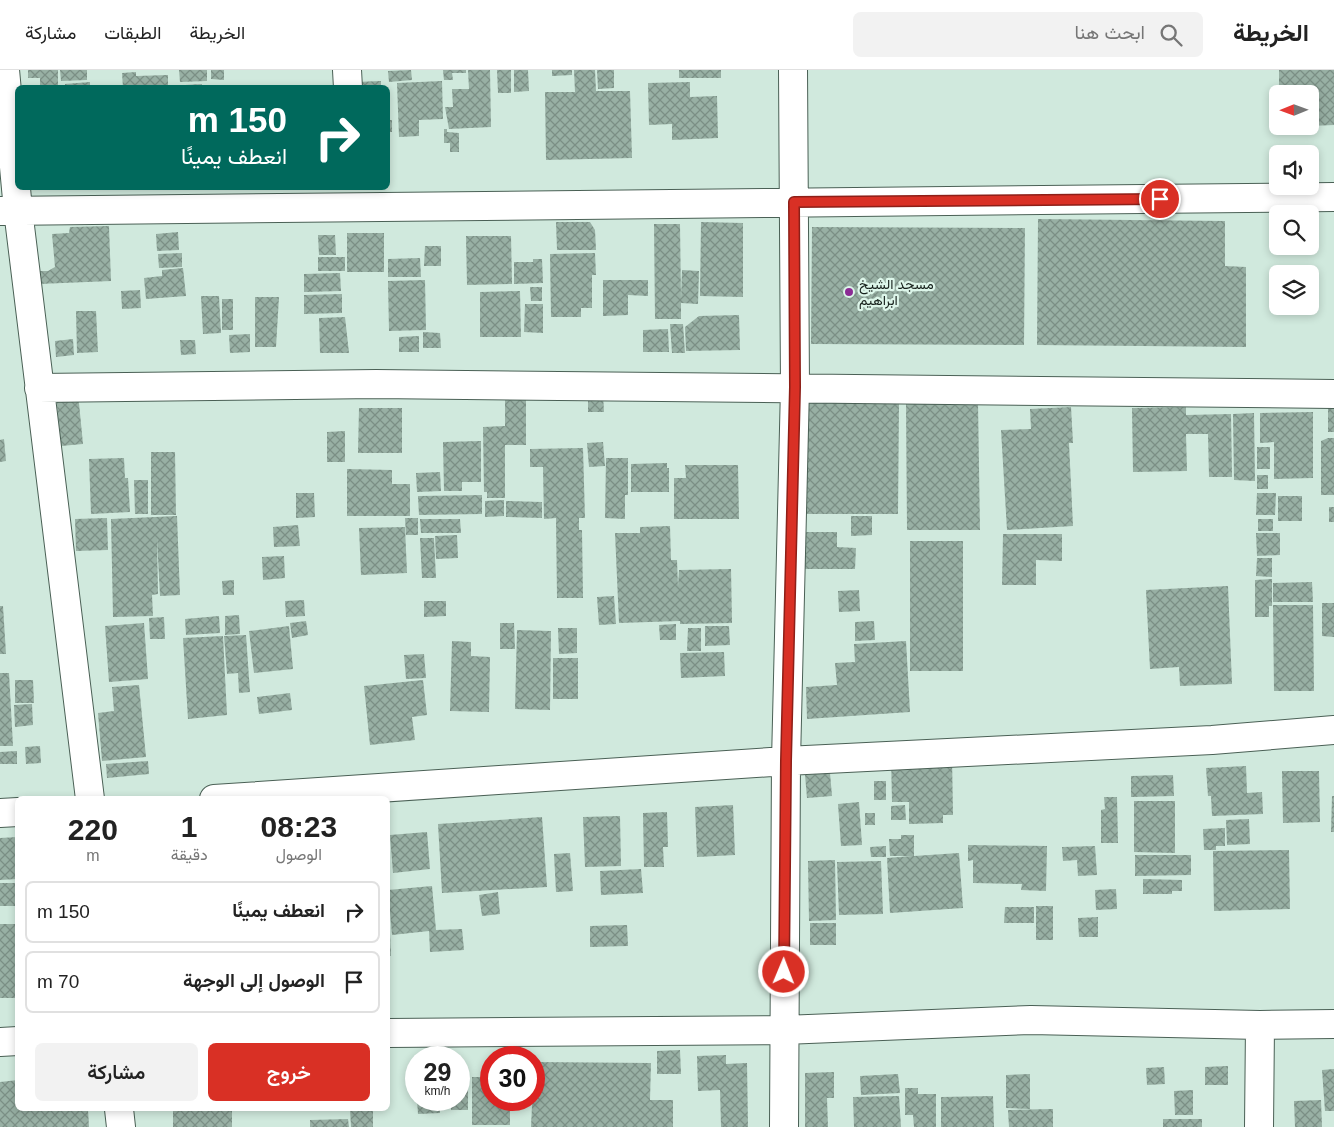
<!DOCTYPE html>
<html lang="ar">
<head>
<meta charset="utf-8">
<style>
	:root { --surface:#fff; --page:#f2f2f2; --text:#222; --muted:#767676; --line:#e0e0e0; --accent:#d93025 }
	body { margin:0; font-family:Helvetica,Vazirmatn,sans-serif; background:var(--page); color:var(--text); direction:rtl; height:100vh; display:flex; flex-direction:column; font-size:19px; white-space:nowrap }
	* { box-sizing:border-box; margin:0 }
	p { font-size:16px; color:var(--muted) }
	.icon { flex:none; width:28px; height:28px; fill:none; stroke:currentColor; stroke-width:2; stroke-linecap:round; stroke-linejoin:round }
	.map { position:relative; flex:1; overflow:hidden; direction:ltr }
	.drawer { position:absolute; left:15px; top:726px; width:375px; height:315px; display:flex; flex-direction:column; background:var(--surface); border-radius:8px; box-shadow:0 2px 8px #0003; direction:rtl }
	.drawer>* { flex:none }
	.banner { position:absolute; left:15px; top:15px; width:375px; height:105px; border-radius:8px; box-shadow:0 2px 8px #0003; direction:rtl; background:#00695c; color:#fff; overflow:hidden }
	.needle { width:32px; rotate:269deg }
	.buttons { position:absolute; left:1269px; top:15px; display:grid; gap:10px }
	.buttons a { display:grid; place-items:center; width:50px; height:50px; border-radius:8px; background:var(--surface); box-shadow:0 2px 8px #0003; font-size:25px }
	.speed { position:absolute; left:405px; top:976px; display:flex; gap:10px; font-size:25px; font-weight:700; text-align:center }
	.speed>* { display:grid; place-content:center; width:65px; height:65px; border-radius:50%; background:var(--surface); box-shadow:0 2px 8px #0003; line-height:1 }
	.speed small { font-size:12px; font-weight:400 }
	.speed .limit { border:8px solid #d22; background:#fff; color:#111 }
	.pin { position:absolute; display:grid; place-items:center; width:42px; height:42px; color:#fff; margin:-21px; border:2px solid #fff; border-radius:50%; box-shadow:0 1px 5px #0007 }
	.me { position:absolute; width:55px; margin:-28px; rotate:1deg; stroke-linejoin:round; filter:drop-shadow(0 0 4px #0008) }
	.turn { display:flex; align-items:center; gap:18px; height:105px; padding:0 20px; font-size:22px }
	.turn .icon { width:65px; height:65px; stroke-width:2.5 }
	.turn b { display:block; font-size:35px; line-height:42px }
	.eta { display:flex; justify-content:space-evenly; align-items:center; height:85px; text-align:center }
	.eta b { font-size:30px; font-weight:600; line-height:35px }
	.action { display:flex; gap:10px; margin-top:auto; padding:10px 20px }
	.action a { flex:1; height:58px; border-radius:8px; background:var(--accent); color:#fff; font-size:20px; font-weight:600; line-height:58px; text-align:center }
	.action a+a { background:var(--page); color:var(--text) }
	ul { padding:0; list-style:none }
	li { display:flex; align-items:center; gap:15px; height:62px; margin:0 10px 8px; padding:0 10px; border:2px solid var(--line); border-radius:8px }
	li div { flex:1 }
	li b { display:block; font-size:19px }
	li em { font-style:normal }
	header { display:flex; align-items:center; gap:30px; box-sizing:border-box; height:70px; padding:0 25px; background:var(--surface); border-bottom:1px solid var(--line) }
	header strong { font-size:24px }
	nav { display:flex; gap:28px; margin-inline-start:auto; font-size:18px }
	.search { width:350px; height:45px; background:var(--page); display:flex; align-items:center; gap:12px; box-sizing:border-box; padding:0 18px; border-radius:8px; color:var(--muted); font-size:19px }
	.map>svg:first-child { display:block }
	.building { fill:url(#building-cross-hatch) }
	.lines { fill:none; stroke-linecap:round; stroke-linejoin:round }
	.minor-casing { stroke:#4a6055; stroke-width:30 }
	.minor { stroke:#fff; stroke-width:28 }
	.route-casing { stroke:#8d1f18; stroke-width:12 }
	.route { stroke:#d93025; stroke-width:9 }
	.poi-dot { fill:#8b2b94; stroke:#ddf6ea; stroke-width:2 }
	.labels { text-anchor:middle; stroke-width:4.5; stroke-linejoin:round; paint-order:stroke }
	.poi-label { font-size:14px; fill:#17211c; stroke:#ddf6ea; text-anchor:start }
</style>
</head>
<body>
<header>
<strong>الخريطة</strong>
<div class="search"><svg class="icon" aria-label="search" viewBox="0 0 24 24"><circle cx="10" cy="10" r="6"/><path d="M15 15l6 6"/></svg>ابحث هنا</div>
<nav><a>الخريطة</a><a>الطبقات</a><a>مشاركة</a></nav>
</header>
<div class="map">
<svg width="1334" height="1057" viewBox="0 0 1334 1057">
	<defs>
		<pattern id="building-cross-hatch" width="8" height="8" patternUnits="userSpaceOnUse" patternTransform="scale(1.25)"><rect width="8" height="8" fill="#98b0a4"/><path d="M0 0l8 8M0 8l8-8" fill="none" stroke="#7b8f85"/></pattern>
	</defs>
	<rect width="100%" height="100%" fill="#d0e9dd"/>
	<path class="building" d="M28 0H58V18H40V8H28Z
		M60 0H87V10L61 11Z
		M179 0H207V11L180 12Z
		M211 0H224V10L211 9Z
		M411 0 412 10 389 12 388 1Z
		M443 0H466V3H452L453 10H444Z
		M468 0H490L491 57 449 59 445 37H453L452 19H469Z
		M497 0H511V23H498Z
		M514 0H528L529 21 514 22Z
		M552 0H572V5L552 6Z
		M574 0H595L596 21H630L632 88 546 90 545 22H575Z
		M597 0H614V18L598 19Z
		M679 0H721V8H679Z
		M1279 0H1334V55L1310 56V24H1279Z
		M136 2V6L168 5V18H123L122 3Z
		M381 11V18H355V12Z
		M442 11 443 49 419 50V66L399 67 397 13Z
		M90 12V18H65V14Z
		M690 12V27L717 26 718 68 672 70V54L649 55 648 13Z
		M202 14V18H185V15Z
		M388 50H392V62H388Z
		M444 59H447V62L459 63V82H450V73H444Z
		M1038 149 1225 151V196L1246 197V277L1037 275Z
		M556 152H590L595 160 596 180H557Z
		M701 152 743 153V227L700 226Z
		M654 154H680L681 229 682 200 699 201 698 234 681 233V249H655Z
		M109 156 111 211 39 214 38 201H48L55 197 52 164 69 163 70 157Z
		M812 157 1025 158 1024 275 811 274Z
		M178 162 179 180 157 181 156 164Z
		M347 163H384V202H347Z
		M318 165H335L336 185H319Z
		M466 166H511L512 214 467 215Z
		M425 176H441V196H424Z
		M182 183V197L159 198 158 184Z
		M595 183 596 205H592V238H581V247H551L550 184Z
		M318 187H345V201H318Z
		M420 188 421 207H388V189Z
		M533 189H542L543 213 514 214V192H533Z
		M183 198 186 226 146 229 144 208 162 206V200Z
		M340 203 341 221 304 222V204Z
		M425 210 426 260 389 261 388 211Z
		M603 210H648V226L628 225V245L603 246Z
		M530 217H542V231H531Z
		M140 220 141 238 122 239 121 221Z
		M520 221 521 267H480V222Z
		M342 224V243L304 244V225Z
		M201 226H219L221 263 203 264Z
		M255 227H279L276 277H255Z
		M222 229H233V260H222Z
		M525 234H543V263L524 262Z
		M76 241H96L98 282 77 283Z
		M739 245 740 280 686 281 685 257 699 246Z
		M345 247 349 283H320L319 248Z
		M670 254H683L685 283H672Z
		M668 259 669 282H643V260Z
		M423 262 440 263 441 278H423Z
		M250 264V282L230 283 229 265Z
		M419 266V282H399V267Z
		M73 269 74 285 56 287 55 271Z
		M180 270H195L196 284 181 285Z
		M78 323 83 374 61 376 56 325Z
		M526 324V375H505V428H487V422H484L483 357 505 356V369V325Z
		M603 324 604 342H588V325Z
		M1334 331V362H1328V332Z
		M807 333H899L898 444H806Z
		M906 333H978L980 460H907Z
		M1071 337 1073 373H1069L1073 456 1007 460 1001 360 1031 359 1030 339Z
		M1186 337V345L1231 344 1232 407H1209L1208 364H1186L1187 401 1133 402 1132 338Z
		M359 338H402V383H358Z
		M1313 342V408L1274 409V372L1260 373V343Z
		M1254 343 1255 411 1234 410 1233 344Z
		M345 361V392H327V362Z
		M1328 368H1334V425H1321V371Z
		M4 369 6 391 0 392V370Z
		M481 371V412H462V421H444L443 372Z
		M603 372 605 396 589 397 587 373Z
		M1257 377H1270V399H1257Z
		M583 378 585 448H579V460H582L583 528H557L556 448 544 449 543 397H530V379Z
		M151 382H175L176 445H151Z
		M124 388 125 408H128L130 442 91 444 89 389Z
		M606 388H628V425H625V449L605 448Z
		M667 393V398H669V422H631V394Z
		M685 395H738L739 449H674V408H686Z
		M347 399 392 400V414H410V446H347Z
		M440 402 441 421 417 422 416 403Z
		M1257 405H1268V419H1257Z
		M134 410H148V444H135Z
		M296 423H314L315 447 296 448Z
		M1257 423H1276L1275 445H1256Z
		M482 425V444L419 445 418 426Z
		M1278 426H1302V451H1278Z
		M504 430V446L485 447V431Z
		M506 431 542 432V448L506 447Z
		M1329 437H1334V452H1329Z
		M177 446 180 525 160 526 157 468 158 524 152 525 153 546 113 547 111 449Z
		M851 446H872V465L851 466Z
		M107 448 108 480 76 481 75 449Z
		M405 448H418V465H406Z
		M420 449H460L461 463H421Z
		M1258 449H1273V461H1258Z
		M298 455 300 476 274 477 273 457Z
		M670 456 671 490H677L678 516 679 500 731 499 732 553 680 554V551L619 553 615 463H640V457Z
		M405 457 407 503 361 505 359 458Z
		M805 462H837V477L856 478 855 499H804Z
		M1256 463H1280V485L1257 486Z
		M1003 464H1062V491L1036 490V515H1002Z
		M457 465 458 488 436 489 435 466Z
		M420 468H434L436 508H422Z
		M910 471H963V601H910Z
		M284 486 285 508 263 510 262 487Z
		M1257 488H1272V507L1256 506Z
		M1272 509V536H1269V547H1255V510Z
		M234 510V525H223L222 511Z
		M1312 512 1313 532H1273V513Z
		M1228 516 1232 614 1180 616 1179 597 1150 599 1146 520Z
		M859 520 860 541 839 542 838 521Z
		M614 526 616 554 599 555 597 527Z
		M304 530 305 546 286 547 285 531Z
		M424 531H446V546L424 547Z
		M1322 533H1334V567L1322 566Z
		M1273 535H1313L1314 621H1274Z
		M0 536H3L6 584H0Z
		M239 545 240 564 225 565V546Z
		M219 546 220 563 186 565 185 549Z
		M164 547 165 569H150L149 548Z
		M306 551 308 565 292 568 290 553Z
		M874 551 875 570 855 571V552Z
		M144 553 148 609 109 612 105 556Z
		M500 553H514L515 579H500Z
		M676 554V570H660L659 555Z
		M289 556 293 599 254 603 249 561Z
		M705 556H729L730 575 705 576Z
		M558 558H577V583L559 584Z
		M688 558H701V581H687Z
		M517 560 551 561 550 640 515 639Z
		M246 565 250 622 239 623 238 603 227 604 224 566Z
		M223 566 227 645 188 649 183 568Z
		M452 571 471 572V586L490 587 489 642 450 641Z
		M906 571 910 642 807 649 806 617 837 615 835 593 855 592 854 574Z
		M724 582 725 606 681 608 680 583Z
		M424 584 426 608 406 609 404 585Z
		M553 588H578V629H553Z
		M0 603H9L13 676H0Z
		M15 610H33L34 633H15Z
		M423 610 427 645 412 647 415 670 370 675 364 616Z
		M139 615 146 687 102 691 98 643 114 641 112 617Z
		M290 623 292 640 259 644 257 627Z
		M32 634 33 655 15 657 14 635Z
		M40 676 41 693 26 694 25 677Z
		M17 681V694H0V682Z
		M952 686 953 745H943V753L909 754V732H892L891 687Z
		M148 691 149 704 107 708 106 694Z
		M1246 696 1247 723 1262 722 1263 744 1212 746 1211 726H1208L1206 698Z
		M1282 701H1319L1320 752 1283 753Z
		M830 703 832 726 807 728 805 705Z
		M1173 705 1174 726 1131 727V706Z
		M874 711H886V730H874Z
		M1332 726H1334V762H1331Z
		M1104 727H1117L1118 773H1101V740L1105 739Z
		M1134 731H1175V783L1134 782Z
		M859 732 862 775 841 776 838 734Z
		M733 735 735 785 697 787 695 737Z
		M905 735 906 750H891V736Z
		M667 742 668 777H663L664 797H644L643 743Z
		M865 743H875V755H865Z
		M620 746 621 796 585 797 583 747Z
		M542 747 547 817 442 823 438 754Z
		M1249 749 1250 774 1227 775 1226 750Z
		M1225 758V776H1216V780H1204L1203 759Z
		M427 762 430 799 393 803 390 765Z
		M901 765H914V786L959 783 963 838 890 843 887 788 912 786H890L889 769H901Z
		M18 767V809L0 810V768Z
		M968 775 1047 776 1046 821 1021 820 1022 814 973 813V790L968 791Z
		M886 776V787H871L870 777Z
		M1095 776 1097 805 1078 806 1077 790 1063 791 1062 777Z
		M1289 780 1290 839 1214 841 1213 781Z
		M570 783 573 821 556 822 554 784Z
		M1135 785H1191V805L1135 806Z
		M835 790 836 850 809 851 808 791Z
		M881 791 883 844 839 845 837 792Z
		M641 799 643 823 601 825 600 801Z
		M1143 809 1182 810V821H1172V824H1143Z
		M0 813H18V836H0Z
		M432 816 436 860 462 859 464 880 430 882 429 861 392 865 388 820Z
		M1116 819 1117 839 1096 840 1095 820Z
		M498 822 500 844 482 846 479 825Z
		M1036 836H1053V870H1036Z
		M1005 837H1034V853H1004Z
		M1098 847V867H1079L1078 848Z
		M810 853H836V875H810Z
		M0 854H18V928H0Z
		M627 855 628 876 590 877V856Z
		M388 863H390L391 886H388Z
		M680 980 681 1004H657V981Z
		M726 985V994L747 993 748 1057H721L720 1020 698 1021 697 986Z
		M534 992 651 993 650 1030H673V1057H531Z
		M1228 996V1015H1205V997Z
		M1164 997 1165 1014 1147 1015 1146 998Z
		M1334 999V1041H1325L1322 1000Z
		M834 1002V1028H827L828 1057H805V1003Z
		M898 1004 900 1023 861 1025 860 1006Z
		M1030 1004V1039L1006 1038V1005Z
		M472 1007H491V1030H510V1055H472Z
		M468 1008V1040H451V1030H459V1009Z
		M18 1010V1039H88L89 1057H0V1012Z
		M905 1018H918V1024H936V1057H914L913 1045H905Z
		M1193 1020V1045H1175L1174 1021Z
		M899 1026 901 1057H854L853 1027Z
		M993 1026 994 1057H941V1027Z
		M417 1030H440V1043L418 1044Z
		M1321 1030 1322 1057H1295L1294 1031Z
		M173 1039H232V1057H173Z
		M350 1039H373V1057H351Z
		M1053 1039V1057H1009L1008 1040Z
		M348 1049 349 1057H310V1050Z
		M1163 1049H1202V1057H1163Z"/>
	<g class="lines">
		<defs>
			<path id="minor" d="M5 0 18 140 90 729
				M347 0 348 18
				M0 141 1334 127
				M39 318 376 314 1334 324
				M214 729 786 691 1212 670 1334 660
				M0 743 18 742
				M388 963 784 960 1031 950 1260 955 1334 954
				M0 972 18 971
				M119 1039 121 1057
				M784 1057 786 691 795 317 793 0
				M1259 1057 1260 955"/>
		</defs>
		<use href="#minor" class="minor-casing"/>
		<use href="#minor" class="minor"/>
	</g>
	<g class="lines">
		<defs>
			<path id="route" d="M784 902 786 691 795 317 794 132 1160 129"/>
		</defs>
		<use href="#route" class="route-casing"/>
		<use href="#route" class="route"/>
	</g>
	<circle class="poi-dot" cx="849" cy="222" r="5"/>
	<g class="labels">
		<g class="poi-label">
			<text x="859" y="219">مسجد الشيخ<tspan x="859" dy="16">ابراهيم</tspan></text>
		</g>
	</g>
</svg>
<div class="buttons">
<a><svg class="needle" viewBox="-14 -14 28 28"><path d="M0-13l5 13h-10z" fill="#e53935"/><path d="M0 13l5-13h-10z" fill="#767676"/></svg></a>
<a><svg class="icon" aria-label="sound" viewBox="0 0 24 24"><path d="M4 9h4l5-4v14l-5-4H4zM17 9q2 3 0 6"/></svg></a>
<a><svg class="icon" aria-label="search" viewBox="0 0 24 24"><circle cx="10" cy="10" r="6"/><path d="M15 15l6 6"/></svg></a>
<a><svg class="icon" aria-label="layers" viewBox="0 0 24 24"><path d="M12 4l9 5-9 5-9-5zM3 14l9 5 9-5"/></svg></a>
</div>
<div class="speed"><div>29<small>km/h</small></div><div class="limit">30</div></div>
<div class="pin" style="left:1160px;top:129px;background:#d93025"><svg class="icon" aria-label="arrive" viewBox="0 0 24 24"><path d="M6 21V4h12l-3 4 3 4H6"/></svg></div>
<svg class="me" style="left:784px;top:902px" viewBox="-20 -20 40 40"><circle r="17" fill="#d93025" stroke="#fff" stroke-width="3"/><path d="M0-11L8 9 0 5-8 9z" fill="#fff"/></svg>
<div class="banner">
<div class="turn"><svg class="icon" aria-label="right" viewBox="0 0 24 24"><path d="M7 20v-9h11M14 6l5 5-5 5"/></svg><div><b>150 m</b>انعطف يمينًا</div></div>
</div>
<section class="drawer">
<div class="eta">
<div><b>08:23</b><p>الوصول</p></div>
<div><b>1</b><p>دقيقة</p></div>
<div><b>220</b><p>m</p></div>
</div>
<ul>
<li><svg class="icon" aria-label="right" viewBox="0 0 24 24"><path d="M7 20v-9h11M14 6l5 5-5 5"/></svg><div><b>انعطف يمينًا</b></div><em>150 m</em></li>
<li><svg class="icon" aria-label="arrive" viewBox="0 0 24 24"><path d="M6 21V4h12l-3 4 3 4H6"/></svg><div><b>الوصول إلى الوجهة</b></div><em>70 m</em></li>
</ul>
<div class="action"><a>خروج</a><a>مشاركة</a></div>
</section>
</div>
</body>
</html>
